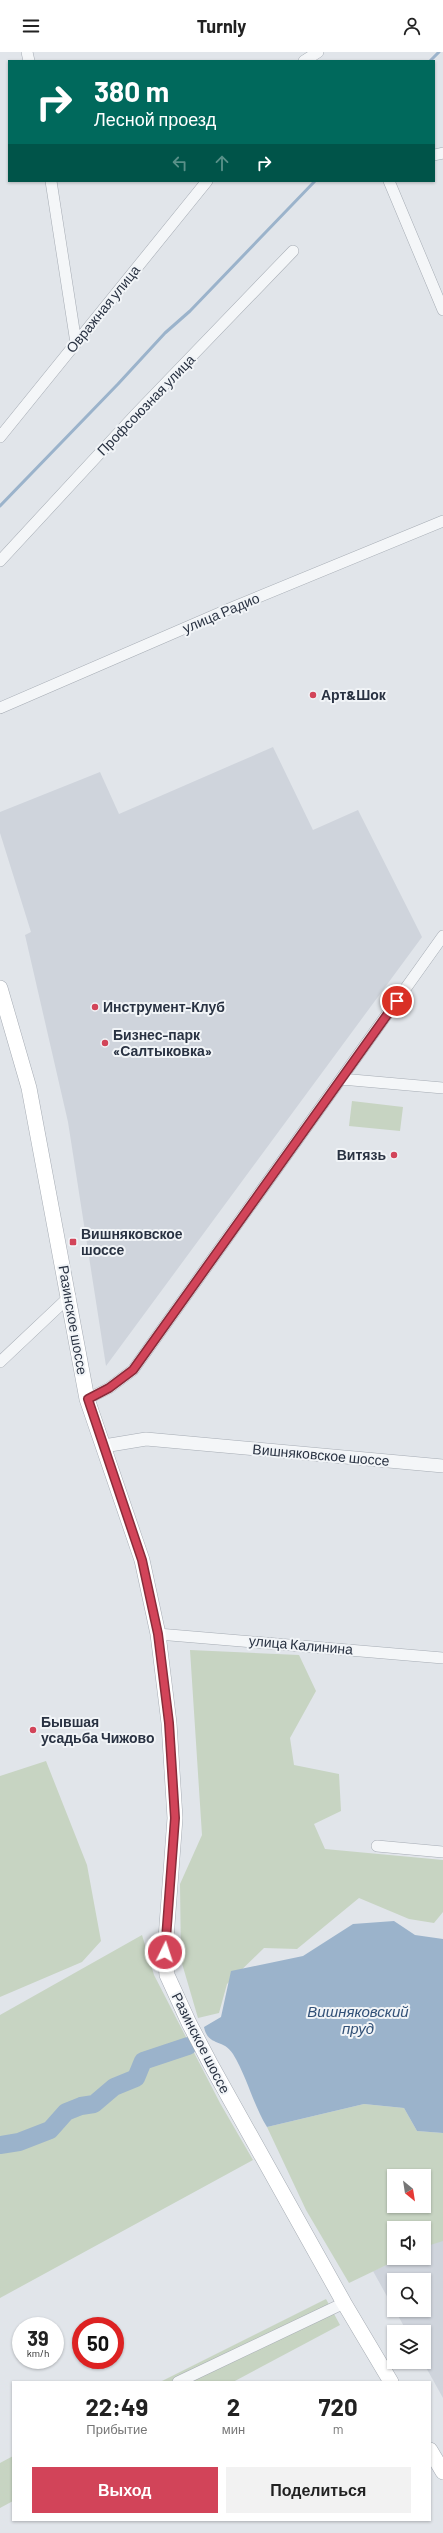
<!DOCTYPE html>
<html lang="ru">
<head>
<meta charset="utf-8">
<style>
	:root { --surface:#fff; --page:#f2f2f2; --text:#222; --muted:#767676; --accent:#d24459 }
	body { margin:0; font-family:Barlow,sans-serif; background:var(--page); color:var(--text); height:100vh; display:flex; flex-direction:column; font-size:15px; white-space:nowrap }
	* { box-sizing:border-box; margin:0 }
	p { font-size:13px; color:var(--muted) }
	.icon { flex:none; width:22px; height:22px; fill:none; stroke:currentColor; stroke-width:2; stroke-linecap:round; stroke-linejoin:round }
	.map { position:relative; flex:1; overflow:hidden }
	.drawer { position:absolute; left:12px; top:2329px; width:419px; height:140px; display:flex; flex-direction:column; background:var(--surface); border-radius:0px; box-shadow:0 1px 3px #0004 }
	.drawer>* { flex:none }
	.guide { position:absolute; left:8px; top:8px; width:427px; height:122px; border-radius:0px; box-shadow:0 1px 3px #0004; background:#00695c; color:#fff; overflow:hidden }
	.needle { width:26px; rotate:150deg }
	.fabs { position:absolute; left:387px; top:2117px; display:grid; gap:8px }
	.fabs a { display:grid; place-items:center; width:44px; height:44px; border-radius:0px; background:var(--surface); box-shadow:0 1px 3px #0004; font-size:20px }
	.speed { position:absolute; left:12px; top:2265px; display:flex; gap:8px; font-size:20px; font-weight:700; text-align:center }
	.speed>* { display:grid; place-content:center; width:52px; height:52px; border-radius:50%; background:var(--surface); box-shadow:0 1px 3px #0004; line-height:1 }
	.speed small { font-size:10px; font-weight:400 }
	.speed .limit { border:6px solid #d22; background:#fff; color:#111 }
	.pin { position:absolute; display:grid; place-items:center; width:34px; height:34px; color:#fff; margin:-17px; border:2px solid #fff; border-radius:50%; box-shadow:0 1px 4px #0007 }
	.me { position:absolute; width:44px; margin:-22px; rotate:4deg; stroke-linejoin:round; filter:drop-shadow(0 0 3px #0008) }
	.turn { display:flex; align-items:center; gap:14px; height:84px; padding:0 20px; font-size:18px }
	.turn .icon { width:52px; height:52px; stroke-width:2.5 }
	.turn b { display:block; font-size:28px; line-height:34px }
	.lanes { display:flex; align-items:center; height:38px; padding:0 20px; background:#0003; justify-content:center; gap:20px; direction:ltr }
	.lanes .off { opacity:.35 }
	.eta { display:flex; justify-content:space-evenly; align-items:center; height:68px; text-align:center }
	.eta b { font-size:24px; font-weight:700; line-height:28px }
	.action { display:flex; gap:8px; margin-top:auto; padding:8px 20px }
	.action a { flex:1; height:46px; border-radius:0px; background:var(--accent); color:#fff; font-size:16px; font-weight:700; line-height:46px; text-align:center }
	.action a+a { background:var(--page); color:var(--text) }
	header { display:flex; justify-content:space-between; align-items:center; height:52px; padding:0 20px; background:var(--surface); font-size:18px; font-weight:700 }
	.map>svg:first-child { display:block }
	.built { fill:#cfd4dc }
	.green { fill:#c7d4c2; fill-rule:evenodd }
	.water { fill:#9bb3cb }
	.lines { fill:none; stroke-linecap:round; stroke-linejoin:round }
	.stream { stroke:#9bb3cb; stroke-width:3 }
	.river { stroke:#9bb3cb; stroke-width:18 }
	.minor-casing { stroke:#a6acb4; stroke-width:12 }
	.tertiary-casing { stroke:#a6acb4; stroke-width:14 }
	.secondary-casing { stroke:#a6acb4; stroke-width:16 }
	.minor { stroke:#f4f6f8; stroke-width:11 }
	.tertiary { stroke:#f4f6f8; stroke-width:13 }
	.secondary { stroke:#fff; stroke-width:15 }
	.route-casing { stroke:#882c3a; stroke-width:10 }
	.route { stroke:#d24459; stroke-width:7 }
	.poi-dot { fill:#d24459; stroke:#f1f4f7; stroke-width:1.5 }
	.labels { text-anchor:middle; stroke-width:4; stroke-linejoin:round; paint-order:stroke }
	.street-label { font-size:14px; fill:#293242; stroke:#f1f4f7 }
	.poi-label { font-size:14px; font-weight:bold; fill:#293242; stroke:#f1f4f7; text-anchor:start }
	.water-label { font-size:15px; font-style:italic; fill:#325177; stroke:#f1f4f7 }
</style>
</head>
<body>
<header><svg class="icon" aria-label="menu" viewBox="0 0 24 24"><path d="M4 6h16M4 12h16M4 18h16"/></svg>Turnly<svg class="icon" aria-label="person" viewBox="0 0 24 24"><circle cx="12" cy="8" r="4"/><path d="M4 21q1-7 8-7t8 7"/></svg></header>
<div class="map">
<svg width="443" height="2481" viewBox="0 0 443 2481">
	<rect width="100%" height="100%" fill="#e1e5ea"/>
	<path class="built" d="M273 695 313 778 358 758 422 885 106 1314 68 1070 25 883 31 880 0 781V760L100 720 119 762Z
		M436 2189H443V2346L423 2310 424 2280H407L395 2258H424V2228H394V2257L373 2219 401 2206H424V2195Z"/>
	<path class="green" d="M352 1049 403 1055 400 1079 349 1074Z
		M190 1598 299 1603 316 1639 290 1686 294 1713 339 1722 341 1759 314 1772 325 1797 443 1808V1860L434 1871 409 1867 359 1846 297 1897 264 1896 227 1932 219 1961 198 1966 181 1908 180 1832 202 1783Z
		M46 1709 87 1813 101 1889 82 1910 0 1945V1724Z
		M142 1883 154 1923 220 2051 253 2108 0 2246V1963Z
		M364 2052 404 2056 417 2079 443 2081V2189L424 2195V2176H394V2206H401L349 2231 306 2158 267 2075ZM394 2124H424V2154H394Z
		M326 2247 340 2273 233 2330H160Z
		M13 2404V2449L0 2456V2411Z"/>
	<path class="water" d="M394 1869 415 1883 443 1887V2081L417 2079 404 2056 364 2052 267 2075C253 2052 247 2025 233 2002 223 1986 208 1995 204 1975L221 1965 231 1919 303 1904 353 1872Z"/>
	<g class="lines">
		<path class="stream" d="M430 9 439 0
			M0 454 118 332 165 281 190 259 315 129"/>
		<path class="river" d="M0 2093 19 2090 50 2078 66 2060 81 2054 94 2052 114 2035 136 2026 143 2009 188 1994"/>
		<defs>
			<path id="minor" d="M27 0 29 9
				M304 9 318 0
				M434 103 443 101
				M51 129 76 291
				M389 129 443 258
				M0 385 207 129
				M0 509 136 362 293 199
				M0 656 229 557 443 469
				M341 1027 443 1036
				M0 1310 70 1244
				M87 1347 109 1336 133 1318 443 884
				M158 1582 443 1606
				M377 1794 443 1800
				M178 2330 344 2251"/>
			<path id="tertiary" d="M104 1394 146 1387 443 1414"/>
			<path id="secondary" d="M0 936 29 1036 87 1347 142 1508 158 1582 169 1671 175 1766 165 1900 167 1923 189 1971 211 2013 344 2251 391 2330
				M430 2398 443 2420"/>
		</defs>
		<use href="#minor" class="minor-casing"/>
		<use href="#tertiary" class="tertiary-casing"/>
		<use href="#secondary" class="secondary-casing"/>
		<use href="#minor" class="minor"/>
		<use href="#tertiary" class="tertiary"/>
		<use href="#secondary" class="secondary"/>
	</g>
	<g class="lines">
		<defs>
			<path id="route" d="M165 1900 175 1766 169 1671 158 1582 142 1508 88 1347 109 1336 133 1318 397 949"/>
		</defs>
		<use href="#route" class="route-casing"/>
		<use href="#route" class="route"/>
	</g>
	<g class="poi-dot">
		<circle cx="313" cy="643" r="4"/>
		<circle cx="95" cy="955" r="4"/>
		<circle cx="105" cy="991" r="4"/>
		<circle cx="394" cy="1103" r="4"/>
		<rect x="69" y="1186" width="8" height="8" rx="2"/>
		<circle cx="33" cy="1678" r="4"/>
	</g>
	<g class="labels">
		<g class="street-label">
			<text transform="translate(103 257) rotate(-51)" y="5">Овражная улица</text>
			<text transform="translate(146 353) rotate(-46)" y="5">Профсоюзная улица</text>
			<text transform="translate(221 561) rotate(-23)" y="5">улица Радио</text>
			<text transform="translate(73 1268) rotate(80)" y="5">Разинское шоссе</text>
			<text transform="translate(321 1403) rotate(5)" y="5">Вишняковское шоссе</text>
			<text transform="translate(301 1593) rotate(5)" y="5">улица Калинина</text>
			<text transform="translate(201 1991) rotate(63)" y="5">Разинское шоссе</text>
		</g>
		<g class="poi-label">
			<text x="321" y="648">Арт&amp;Шок</text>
			<text x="103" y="960">Инструмент-Клуб</text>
			<text x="113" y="988">Бизнес-парк<tspan x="113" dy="16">«Салтыковка»</tspan></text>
			<text x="386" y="1108" text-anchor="end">Витязь</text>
			<text x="81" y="1187">Вишняковское<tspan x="81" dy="16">шоссе</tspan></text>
			<text x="41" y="1675">Бывшая<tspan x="41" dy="16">усадьба Чижово</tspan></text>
		</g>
		<g class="water-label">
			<text x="358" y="1965">Вишняковский<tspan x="358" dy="17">пруд</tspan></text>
		</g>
	</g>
</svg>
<div class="fabs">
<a><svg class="needle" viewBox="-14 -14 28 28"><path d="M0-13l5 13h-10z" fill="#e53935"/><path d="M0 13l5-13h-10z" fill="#767676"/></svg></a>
<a><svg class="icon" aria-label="sound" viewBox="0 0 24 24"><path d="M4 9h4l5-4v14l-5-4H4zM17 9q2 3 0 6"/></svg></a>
<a><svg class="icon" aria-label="search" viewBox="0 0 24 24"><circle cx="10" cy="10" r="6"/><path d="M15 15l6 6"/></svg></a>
<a><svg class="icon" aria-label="layers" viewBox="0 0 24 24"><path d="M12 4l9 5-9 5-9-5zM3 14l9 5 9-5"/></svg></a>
</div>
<div class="speed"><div>39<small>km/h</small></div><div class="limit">50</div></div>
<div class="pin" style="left:397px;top:949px;background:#d93025"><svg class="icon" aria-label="arrive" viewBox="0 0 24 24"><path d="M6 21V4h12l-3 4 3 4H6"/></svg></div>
<svg class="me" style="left:165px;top:1900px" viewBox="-20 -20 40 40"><circle r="17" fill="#d24459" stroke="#fff" stroke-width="3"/><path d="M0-11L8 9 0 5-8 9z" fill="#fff"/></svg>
<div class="guide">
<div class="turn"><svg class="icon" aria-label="right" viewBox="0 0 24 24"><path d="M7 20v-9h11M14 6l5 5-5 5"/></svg><div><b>380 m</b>Лесной проезд</div></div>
<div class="lanes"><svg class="icon off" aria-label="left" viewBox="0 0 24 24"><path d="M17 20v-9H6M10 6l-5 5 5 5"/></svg><svg class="icon off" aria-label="ahead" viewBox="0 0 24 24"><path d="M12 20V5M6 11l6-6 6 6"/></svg><svg class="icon" aria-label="right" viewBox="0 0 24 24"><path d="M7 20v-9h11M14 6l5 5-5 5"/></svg></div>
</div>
<section class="drawer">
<div class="eta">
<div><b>22:49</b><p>Прибытие</p></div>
<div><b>2</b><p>мин</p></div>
<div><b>720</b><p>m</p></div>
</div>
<div class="action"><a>Выход</a><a>Поделиться</a></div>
</section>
</div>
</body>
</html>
